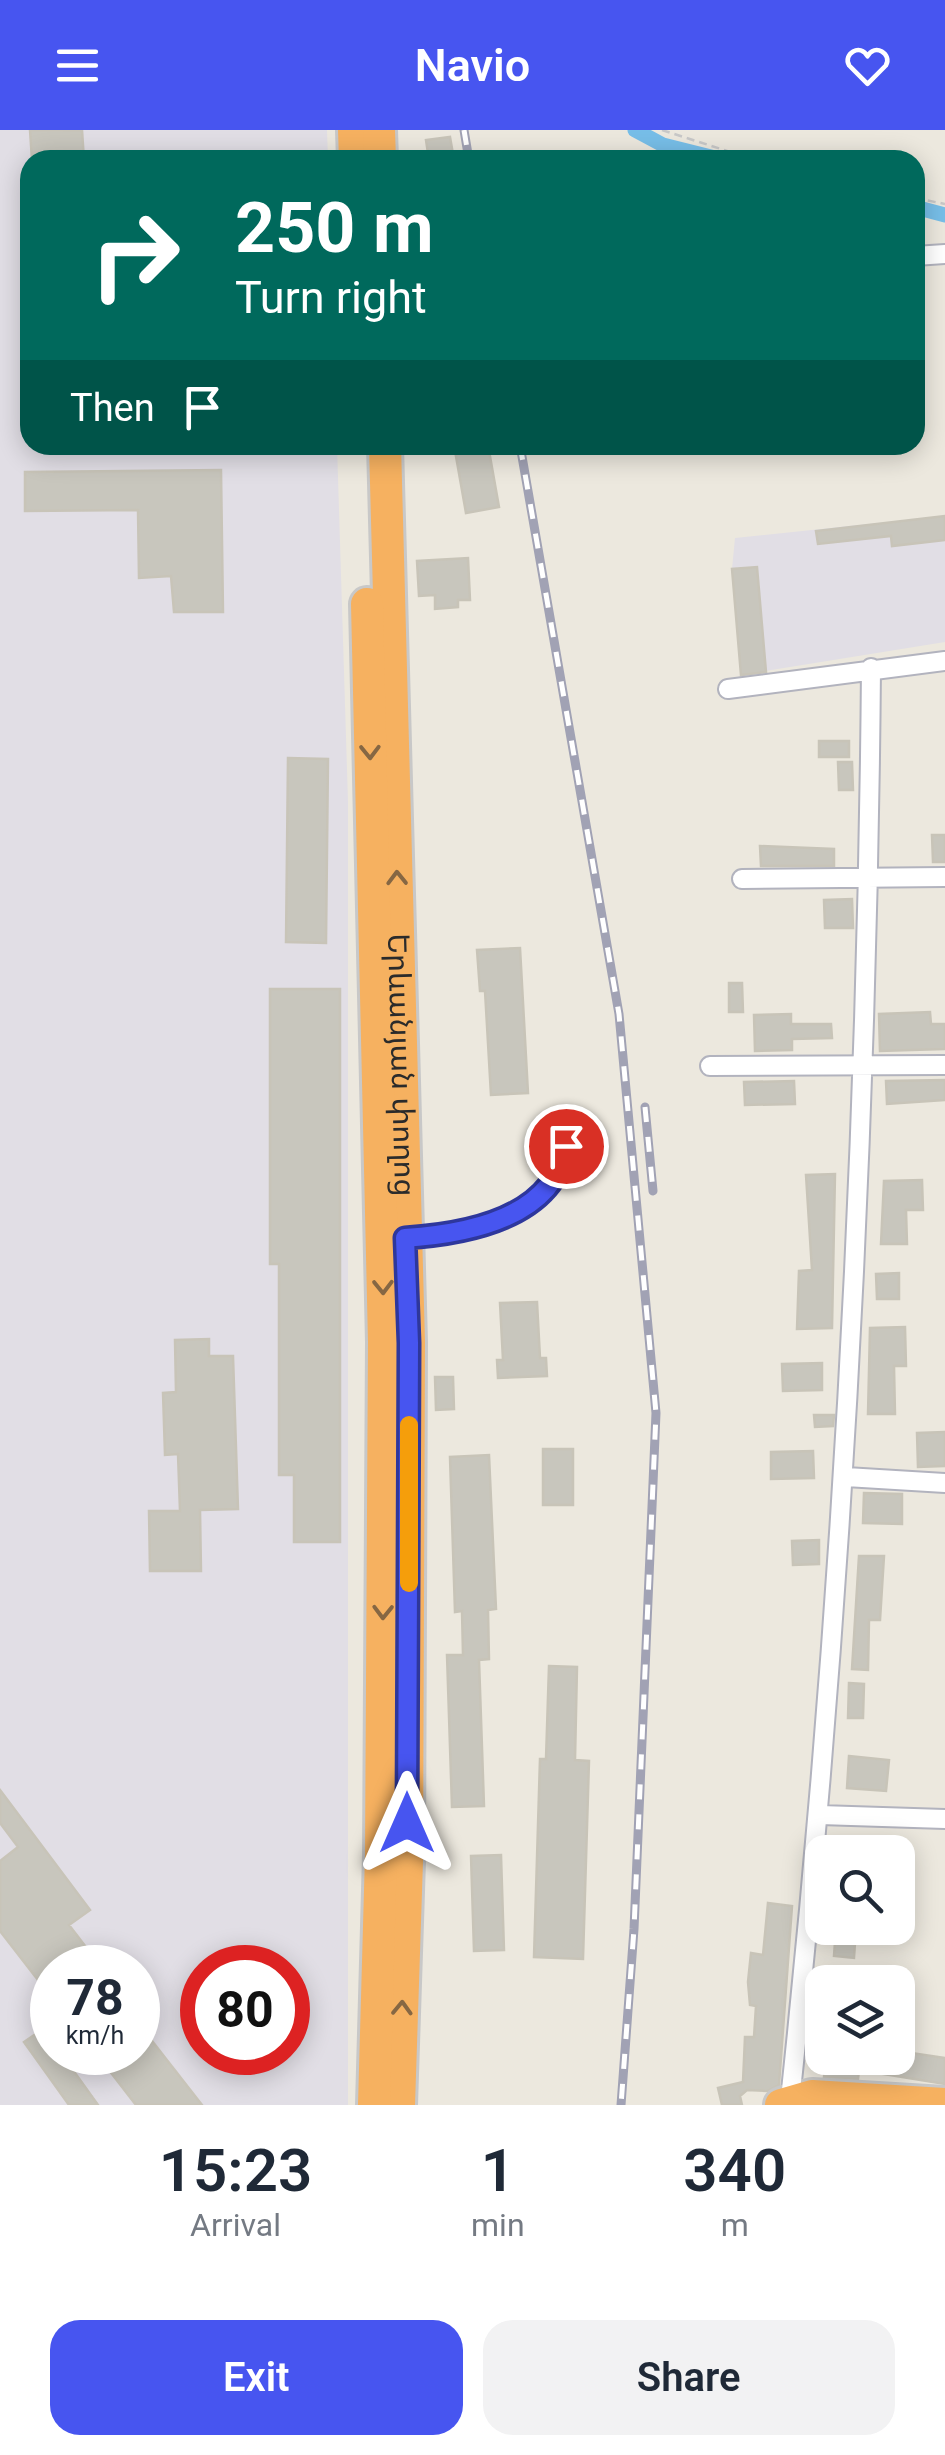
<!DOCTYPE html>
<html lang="en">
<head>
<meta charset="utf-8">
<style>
	:root { --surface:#fff; --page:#f2f2f3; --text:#1f2937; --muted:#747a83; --accent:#4755f0 }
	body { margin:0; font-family:Roboto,"Noto Sans Armenian",sans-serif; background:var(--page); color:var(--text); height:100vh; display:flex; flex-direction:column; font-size:38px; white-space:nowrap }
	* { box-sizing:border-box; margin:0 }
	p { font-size:32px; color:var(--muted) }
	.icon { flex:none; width:55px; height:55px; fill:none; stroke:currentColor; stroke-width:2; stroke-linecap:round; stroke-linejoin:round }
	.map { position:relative; height:1975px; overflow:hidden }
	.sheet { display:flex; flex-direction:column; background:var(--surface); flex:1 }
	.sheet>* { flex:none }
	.guide { position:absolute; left:20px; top:20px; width:905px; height:305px; border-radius:30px; box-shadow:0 5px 25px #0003; background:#00695c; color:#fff; overflow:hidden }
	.controls { position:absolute; left:805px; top:1705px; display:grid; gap:20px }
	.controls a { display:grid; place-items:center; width:110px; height:110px; border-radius:20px; background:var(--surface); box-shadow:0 5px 25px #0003; font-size:50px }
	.speed { position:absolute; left:30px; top:1815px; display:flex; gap:20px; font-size:50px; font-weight:700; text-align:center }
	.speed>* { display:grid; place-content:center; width:130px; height:130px; border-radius:50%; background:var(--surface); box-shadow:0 5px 25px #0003; line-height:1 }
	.speed small { font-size:25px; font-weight:400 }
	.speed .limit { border:15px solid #d22; background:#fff; color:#111 }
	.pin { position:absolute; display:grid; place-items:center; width:85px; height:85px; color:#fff; margin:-42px; border:5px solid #fff; border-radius:50%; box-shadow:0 2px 10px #0007 }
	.me { position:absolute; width:110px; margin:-55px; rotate:0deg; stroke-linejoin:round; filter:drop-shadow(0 0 8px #0008) }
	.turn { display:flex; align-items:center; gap:35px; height:210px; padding:0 50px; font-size:45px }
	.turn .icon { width:130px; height:130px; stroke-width:2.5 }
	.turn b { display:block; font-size:70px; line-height:85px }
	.then { display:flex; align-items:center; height:95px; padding:0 50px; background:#0003; gap:20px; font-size:38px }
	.eta { display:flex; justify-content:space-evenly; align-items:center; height:170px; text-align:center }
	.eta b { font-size:60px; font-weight:600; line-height:70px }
	.button { display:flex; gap:20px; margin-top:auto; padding:20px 50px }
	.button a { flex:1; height:115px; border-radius:30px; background:var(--accent); color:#fff; font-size:40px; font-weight:600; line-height:115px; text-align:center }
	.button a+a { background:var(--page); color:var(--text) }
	header { display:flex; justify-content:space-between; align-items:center; height:130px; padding:0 50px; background:var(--accent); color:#fff; font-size:45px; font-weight:600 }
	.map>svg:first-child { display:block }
	.industrial { fill:#e1dee5; fill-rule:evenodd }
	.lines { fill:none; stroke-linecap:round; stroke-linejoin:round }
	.canal { stroke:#77bee8; stroke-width:15 }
	.building { fill:#c8c6bd; stroke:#c8c4b8; stroke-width:2.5 }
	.lane-casing { stroke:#b2b3be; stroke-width:14 }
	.street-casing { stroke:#b2b3be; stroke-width:22 }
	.highway-casing { stroke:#c8c8c8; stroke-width:38 }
	.path { stroke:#c8c8c8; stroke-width:2.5; stroke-dasharray:8 5; stroke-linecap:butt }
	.lane { stroke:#fff; stroke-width:9 }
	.street { stroke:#fff; stroke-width:18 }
	.highway { stroke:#f6b160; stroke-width:32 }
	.rail-casing { stroke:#a1a2b4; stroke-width:9 }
	.rail { stroke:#fff; stroke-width:5; stroke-dasharray:15; stroke-linecap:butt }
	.oneway { stroke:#866743 }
	.route-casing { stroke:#2e379c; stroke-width:25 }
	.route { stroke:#4755f0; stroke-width:18 }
	.slow { stroke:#f59e0b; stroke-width:18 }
	.labels { text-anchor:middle; stroke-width:10; stroke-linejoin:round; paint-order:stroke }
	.street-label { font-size:30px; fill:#2b2b2b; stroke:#fff }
</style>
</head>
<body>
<header><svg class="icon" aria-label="menu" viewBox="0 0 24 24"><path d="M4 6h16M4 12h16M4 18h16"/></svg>Navio<svg class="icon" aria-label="heart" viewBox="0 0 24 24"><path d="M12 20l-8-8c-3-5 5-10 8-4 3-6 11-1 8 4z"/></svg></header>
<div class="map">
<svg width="945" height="1975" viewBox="0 0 945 1975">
	<rect width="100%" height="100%" fill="#ece8de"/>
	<path class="industrial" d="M0 0H327L328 30H30V315H337L348 672V1975H0ZM52 1838H138V1922H52ZM202 1838H288V1922H202Z
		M945 386V512L741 545 732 439 735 408Z"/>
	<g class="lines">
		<path class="canal" d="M635 0 663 15 723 30
			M915 77 945 85"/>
	</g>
	<path class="building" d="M30 0H82L84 30H32Z
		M450 7 454 30H429L426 10Z
		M454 315H488L499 377 466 383Z
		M221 340 223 482H174L171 446 139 448 138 380 25 381V342Z
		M945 386V410L892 416 891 406 818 414 816 401Z
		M468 428 470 470H458V477L435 479V465L419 466 417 431Z
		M757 437 766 542 741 545 732 439Z
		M819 611H849V627H819Z
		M288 628 328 629 326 813 286 812Z
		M838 632H852L853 660H839Z
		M932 705H945V732H933Z
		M760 716 834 719V736H761Z
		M852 769 853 798H825L824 770Z
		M520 818 528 963 491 965 485 861H480L477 820Z
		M729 853H742L743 882H729Z
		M270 859H340V1412H294V1345H279V1134H270Z
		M930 882 931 894H945V919L880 921 879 884Z
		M791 884V894H831L832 908 792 909V920L755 921 754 885Z
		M945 950V970L887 974 886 951Z
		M794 951 795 974 745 975 744 952Z
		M835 1044 832 1198 797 1199 799 1141 812 1140 806 1045Z
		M922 1050 923 1080H906L907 1114H881L884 1051Z
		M899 1143V1169H877L876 1144Z
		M537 1172 540 1228H546L547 1246 498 1248 497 1230H503L500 1173Z
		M905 1197 906 1236H894L895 1284H868L870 1198Z
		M209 1209V1226H233L238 1379 200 1380 201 1441H150L149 1381H180L178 1324 165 1325 163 1263 176 1262 175 1210Z
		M822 1233V1260L783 1261 782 1234Z
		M435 1247H453L454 1279 436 1280Z
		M814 1285H834L833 1296 815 1297Z
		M945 1302V1336L918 1337 917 1303Z
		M543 1319H573V1375H543Z
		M813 1321 814 1348 771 1349V1322Z
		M489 1325 496 1479 488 1480 489 1529 479 1530 484 1676 452 1677 447 1525H463L462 1481 455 1482 450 1327Z
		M864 1363 902 1364V1394L863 1393Z
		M819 1410V1434L793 1435 792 1411Z
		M859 1426H884L880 1490H869L868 1540 852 1539Z
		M549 1536 577 1537 575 1630 589 1631 583 1829 534 1827 540 1629H546Z
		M849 1553 864 1554 863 1588H848Z
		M849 1626 889 1630 886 1661 847 1658Z
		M0 1660 90 1780 69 1795 102 1838H52V1868L0 1801V1731L18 1717 0 1693Z
		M501 1725 504 1820 474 1821 471 1726Z
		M768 1773 792 1776 779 1955 767 1961 747 1960 740 1966 742 1975H722L718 1958 743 1952 745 1907H754L756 1876 750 1875 748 1852 751 1823 763 1825Z
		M836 1798H856L854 1828 834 1826Z
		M138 1893 202 1975H136L95 1922H138Z
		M43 1899 52 1912V1922H60L98 1975H69L24 1912Z
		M898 1921 945 1928V1954L859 1940 858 1949 824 1947 826 1928 859 1932 860 1928H898Z"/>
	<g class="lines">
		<defs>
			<path id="lane" d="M411 1107 448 1105 507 1089 562 1041 571 991"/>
			<path id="street" d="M915 126 945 124
				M728 559 945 531
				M742 749 945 747
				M710 936 945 935
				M846 1347 945 1353
				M820 1685 945 1689
				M790 1970C841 1493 867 1018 871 538"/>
			<g id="highway">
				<path d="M354 0 355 30"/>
				<path d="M379 0 380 30"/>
				<path id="s1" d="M385 315 409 1213 407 1731 399 1975"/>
				<path d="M367 474 384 1212 381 1725 374 1975"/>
				<path d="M781 1975 812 1966 945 1974"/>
			</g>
		</defs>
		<use href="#lane" class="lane-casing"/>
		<use href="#street" class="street-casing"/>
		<use href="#highway" class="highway-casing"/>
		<path class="path" d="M662 0 755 30
			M915 68 945 74"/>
		<use href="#lane" class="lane"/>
		<use href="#street" class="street"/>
		<use href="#highway" class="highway"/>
		<defs>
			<path id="rail" d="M464 0 469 30
				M520 315 619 884 656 1283 634 1799 621 1975
				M645 977 653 1061"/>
		</defs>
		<use href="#rail" class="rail-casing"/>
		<use href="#rail" class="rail"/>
	</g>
	<defs><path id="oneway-chevron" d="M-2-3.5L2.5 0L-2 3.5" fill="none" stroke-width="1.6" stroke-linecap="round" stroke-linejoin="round" transform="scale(2.5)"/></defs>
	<g class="oneway">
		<use href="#oneway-chevron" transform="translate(370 622) rotate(89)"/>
		<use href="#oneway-chevron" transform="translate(397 748) rotate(-91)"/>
		<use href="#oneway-chevron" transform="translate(383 1157) rotate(89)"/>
		<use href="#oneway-chevron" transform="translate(383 1482) rotate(91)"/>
		<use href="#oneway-chevron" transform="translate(402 1878) rotate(-88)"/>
	</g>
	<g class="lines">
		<defs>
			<path id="route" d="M407 1693 409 1213 405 1108C467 1104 554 1088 566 1016"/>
		</defs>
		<use href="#route" class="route-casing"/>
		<use href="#route" class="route"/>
		<path class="slow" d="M409 1453V1295"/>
	</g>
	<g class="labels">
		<g class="street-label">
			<text dy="10" stroke="none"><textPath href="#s1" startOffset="620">Երևանյան փողոց</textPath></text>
		</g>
	</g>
</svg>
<div class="controls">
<a><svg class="icon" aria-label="search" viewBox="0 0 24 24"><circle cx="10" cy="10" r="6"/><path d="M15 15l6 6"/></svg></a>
<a><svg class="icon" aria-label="layers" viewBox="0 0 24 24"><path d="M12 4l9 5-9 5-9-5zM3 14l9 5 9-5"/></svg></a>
</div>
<div class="speed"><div>78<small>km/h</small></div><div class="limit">80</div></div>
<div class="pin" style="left:566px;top:1016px;background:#d93025"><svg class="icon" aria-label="arrive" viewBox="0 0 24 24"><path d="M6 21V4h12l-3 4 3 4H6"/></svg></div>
<svg class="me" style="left:407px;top:1693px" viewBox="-20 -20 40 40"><path d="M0-17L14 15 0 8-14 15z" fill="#4755f0" stroke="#fff" stroke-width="4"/></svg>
<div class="guide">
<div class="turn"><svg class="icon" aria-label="right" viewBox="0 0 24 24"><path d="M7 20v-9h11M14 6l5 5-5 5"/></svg><div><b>250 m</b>Turn right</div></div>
<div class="then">Then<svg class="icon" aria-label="arrive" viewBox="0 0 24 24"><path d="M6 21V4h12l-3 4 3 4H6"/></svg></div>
</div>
</div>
<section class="sheet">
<div class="eta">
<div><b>15:23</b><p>Arrival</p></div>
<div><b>1</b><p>min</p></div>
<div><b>340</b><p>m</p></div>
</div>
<div class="button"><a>Exit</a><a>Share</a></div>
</section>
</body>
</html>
